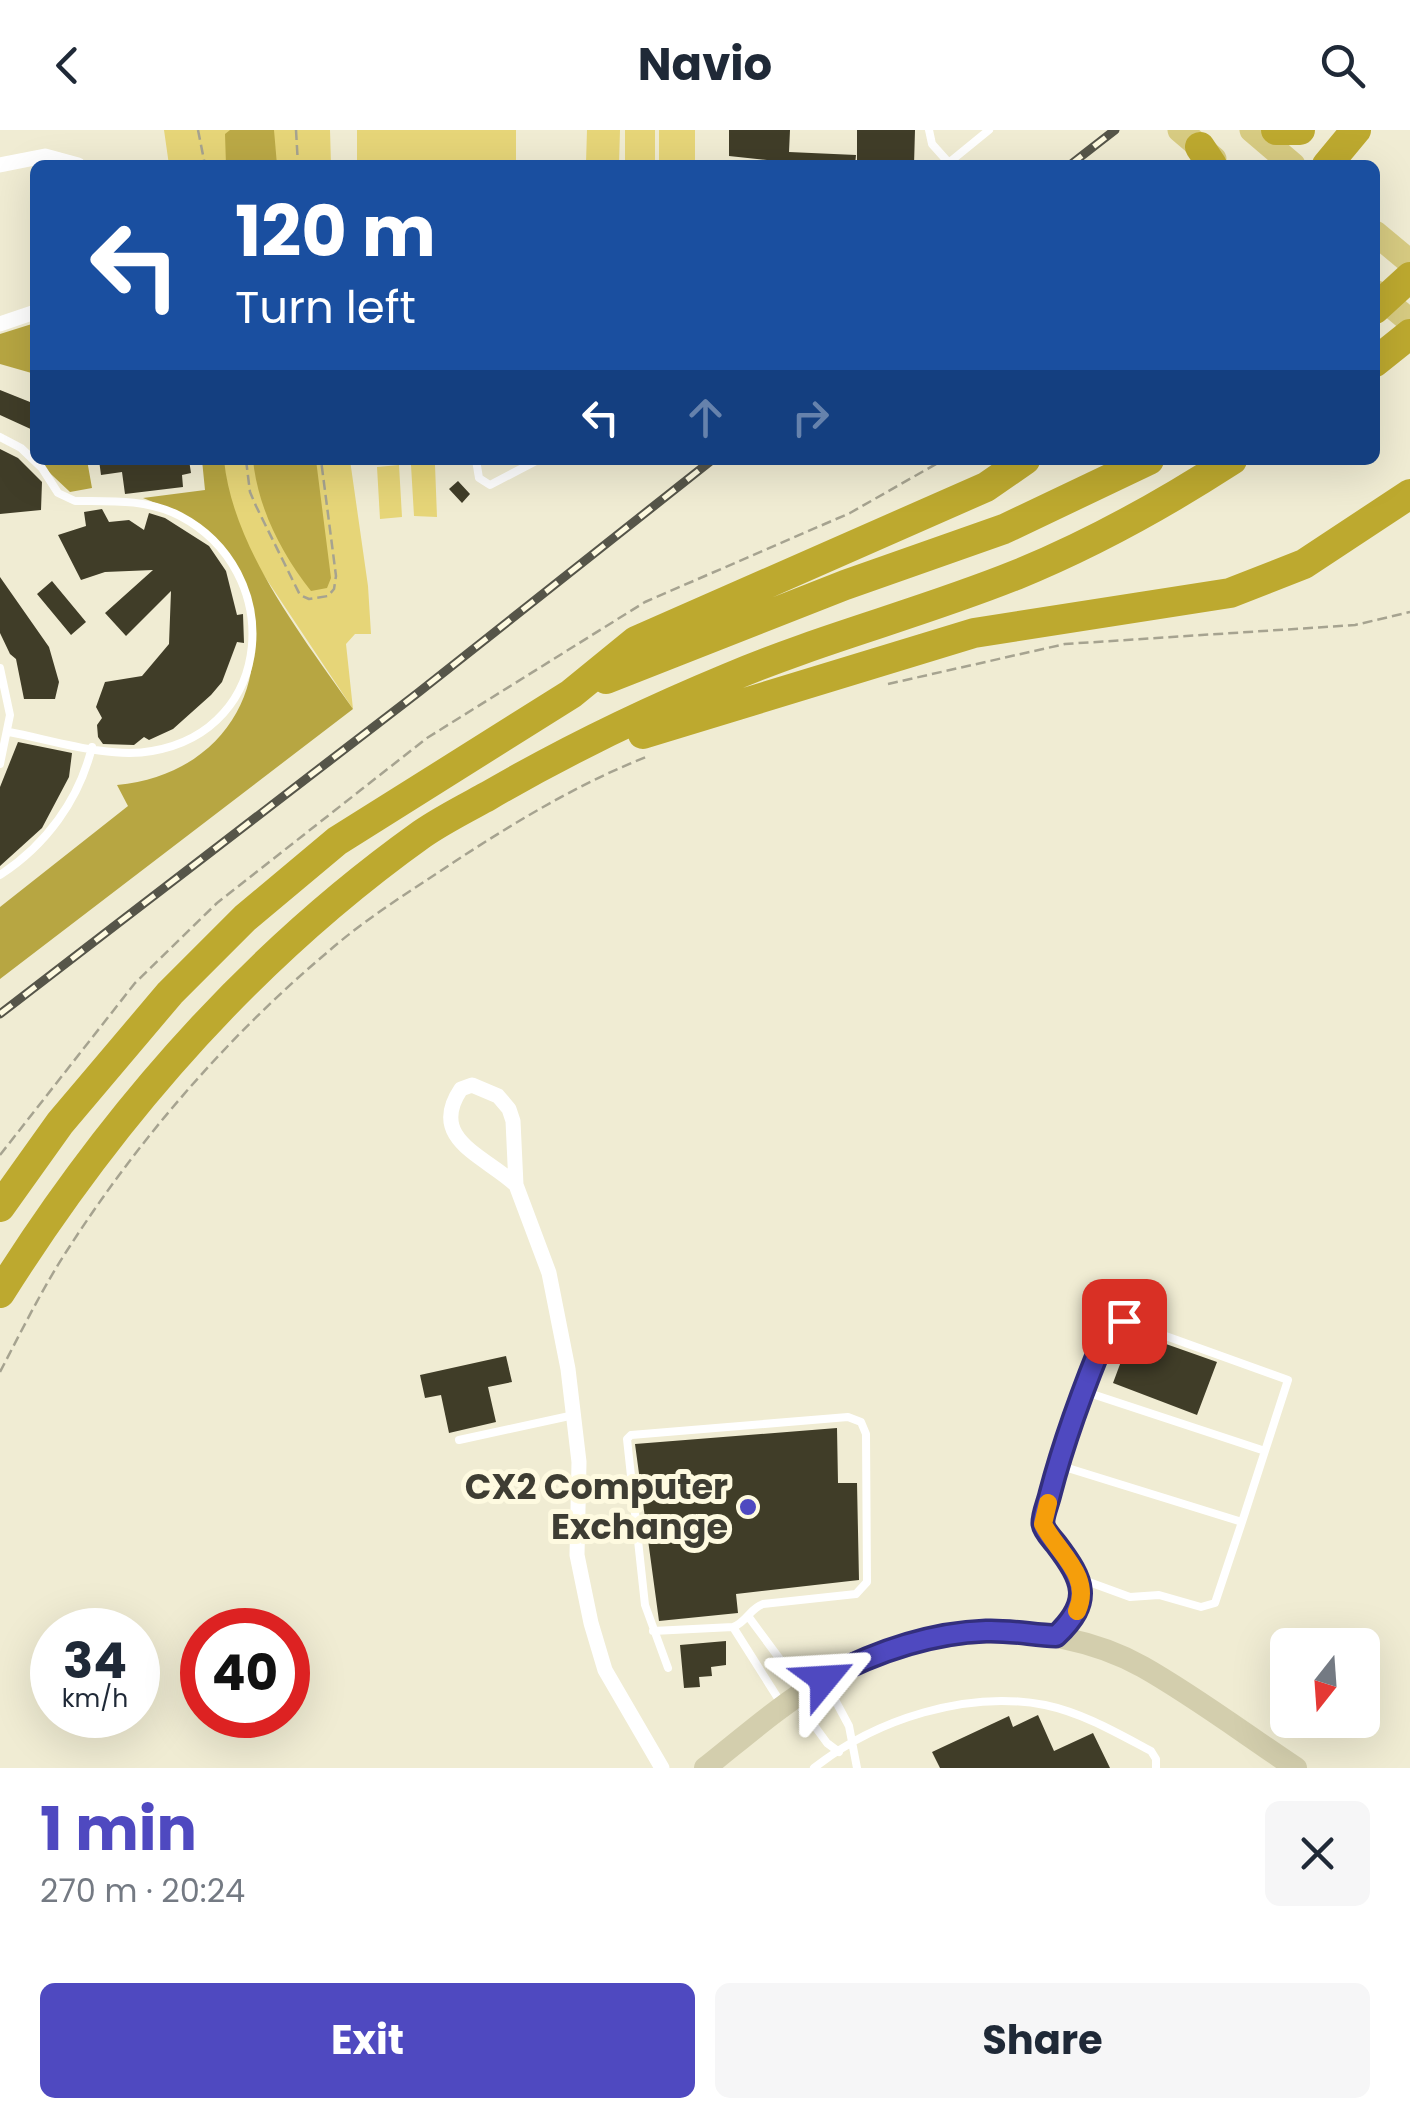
<!DOCTYPE html>
<html lang="en">
<head>
<meta charset="utf-8">
<style>
	:root { --surface:#fff; --page:#f6f6f7; --text:#1f2937; --muted:#747a83; --accent:#4f49c0 }
	body { margin:0; font-family:Poppins,sans-serif; background:var(--page); color:var(--text); height:100vh; display:flex; flex-direction:column; font-size:38px; white-space:nowrap }
	* { box-sizing:border-box; margin:0 }
	p { font-size:32px; color:var(--muted) }
	.icon { flex:none; width:55px; height:55px; fill:none; stroke:currentColor; stroke-width:2; stroke-linecap:round; stroke-linejoin:round }
	.map { position:relative; height:1638px; overflow:hidden }
	.drawer { display:flex; flex-direction:column; background:var(--surface); flex:1 }
	.drawer>* { flex:none }
	.guide { position:absolute; left:30px; top:30px; width:1350px; height:305px; border-radius:15px; box-shadow:0 10px 40px #0002; background:#1a4fa0; color:#fff; overflow:hidden }
	.needle { width:65px; rotate:197deg }
	.fabs { position:absolute; left:1270px; top:1498px; display:grid; gap:20px }
	.fabs a { display:grid; place-items:center; width:110px; height:110px; border-radius:15px; background:var(--surface); box-shadow:0 10px 40px #0002; font-size:50px }
	.speed { position:absolute; left:30px; top:1478px; display:flex; gap:20px; font-size:50px; font-weight:700; text-align:center }
	.speed>* { display:grid; place-content:center; width:130px; height:130px; border-radius:50%; background:var(--surface); box-shadow:0 10px 40px #0002; line-height:1 }
	.speed small { font-size:25px; font-weight:400 }
	.speed .limit { border:15px solid #d22; background:#fff; color:#111 }
	.pin { position:absolute; display:grid; place-items:center; width:85px; height:85px; color:#fff; margin:-42px; border-radius:20px; box-shadow:0 5px 15px #0006 }
	.me { position:absolute; width:110px; margin:-55px; rotate:63deg; stroke-linejoin:round; filter:drop-shadow(0 0 8px #0008) }
	.turn { display:flex; align-items:center; gap:35px; height:210px; padding:0 40px; font-size:45px }
	.turn .icon { width:130px; height:130px; stroke-width:2.5 }
	.turn b { display:block; font-size:70px; line-height:85px }
	.lanes { display:flex; align-items:center; height:95px; padding:0 40px; background:#0003; justify-content:center; gap:50px; direction:ltr }
	.lanes .off { opacity:.35 }
	.round { display:grid; place-items:center; flex:none; width:105px; height:105px; border-radius:15px; background:var(--page) }
	.summary { display:flex; align-items:center; justify-content:space-between; height:170px; padding:0 40px }
	h1 { font-size:60px; font-weight:700; line-height:75px; color:var(--accent) }
	.cta { display:flex; gap:20px; margin-top:auto; padding:20px 40px }
	.cta a { flex:1; height:115px; border-radius:15px; background:var(--accent); color:#fff; font-size:40px; font-weight:700; line-height:115px; text-align:center }
	.cta a+a { background:var(--page); color:var(--text) }
	header { display:flex; justify-content:space-between; align-items:center; height:130px; padding:0 40px; background:var(--surface); font-size:45px; font-weight:700 }
	.map>svg:first-child { display:block }
	.green { fill:#e6d578 }
	.forest { fill:#b7a642 }
	.water { fill:#bba946 }
	.building { fill:#403d28 }
	.lines { fill:none; stroke-linecap:round; stroke-linejoin:round }
	.path { stroke:#a6a390; stroke-width:2.5; stroke-dasharray:10 5; stroke-linecap:butt }
	.lane { stroke:#fff; stroke-width:8 }
	.street { stroke:#fff; stroke-width:15 }
	.secondary { stroke:#d3cead; stroke-width:22 }
	.primary { stroke:#d7cb82; stroke-width:25 }
	.highway { stroke:#bda92f; stroke-width:30 }
	.rail-casing { stroke:#565549; stroke-width:9 }
	.rail { stroke:#fefae0; stroke-width:5; stroke-dasharray:15; stroke-linecap:butt }
	.route-casing { stroke:#332f7d; stroke-width:25 }
	.route { stroke:#4f49c0; stroke-width:18 }
	.slow { stroke:#f59e0b; stroke-width:18 }
	.poi-dot { fill:#4f49c0; stroke:#fefae0; stroke-width:4 }
	.labels { text-anchor:middle; stroke-width:10; stroke-linejoin:round; paint-order:stroke }
	.poi-label { font-size:35px; font-weight:bold; fill:#3e3d33; stroke:#fefae0; text-anchor:end }
</style>
</head>
<body>
<header><svg class="icon" aria-label="back" viewBox="0 0 24 24"><path d="M15 5l-7 7 7 7"/></svg>Navio<svg class="icon" aria-label="search" viewBox="0 0 24 24"><circle cx="10" cy="10" r="6"/><path d="M15 15l6 6"/></svg></header>
<div class="map">
<svg width="1410" height="1638" viewBox="0 0 1410 1638">
	<rect width="100%" height="100%" fill="#f0ecd3"/>
	<path class="green" d="M164 0H330L331 35H169Z
		M357 0H516V35H357Z
		M587 0H620L619 34 586 33Z
		M625 0H655V31L625 30Z
		M659 0H695V35L659 34Z
		M222 330H350L368 456 371 504H355L346 514 353 579 253 429 229 369Z
		M399 335 402 387 380 389 377 337Z
		M411 335H435L437 387 414 386Z"/>
	<path class="forest" d="M35 193V244L0 234V204Z
		M36 330H87L92 358 70 362Z
		M202 330H224C233 419 303 507 353 579L0 849V777L128 676 117 655C289 638 299 424 143 368L205 360Z"/>
	<path class="water" d="M230 0H274L277 35H226L225 4Z
		M253 330H316L331 448 327 458 311 461C281 423 258 378 253 330Z"/>
	<path class="building" d="M729 0H790L789 22 856 25 855 35H766L767 30 729 26Z
		M857 0H915L914 35H857Z
		M0 260 35 274V301L0 285Z
		M0 319 18 328 42 352 41 380 0 384Z
		M99 330H189L191 343 182 345 183 357 125 364 122 342 101 345Z
		M458 351 470 364 462 373 449 359Z
		M102 379 109 392 129 390 144 400 149 383 165 388 209 416 226 441 237 485 243 484 244 513 237 512 222 552 211 565 173 599 149 610 144 607 134 615 103 614 98 607 97 595 102 588 96 577 105 552 142 546 169 514 171 461 126 506 105 483 153 440 105 442 81 450 58 405 86 396 84 382Z
		M0 447 49 517 59 552 55 569H24L16 529 10 524 0 503Z
		M52 451 86 492 71 505 37 464Z
		M18 612 72 623 69 647 42 698 0 736V657Z
		M1132 1202 1217 1232 1197 1285 1113 1253Z
		M506 1226 512 1252 488 1257 496 1292 449 1303 441 1265 425 1268 420 1245Z
		M837 1298 838 1353H857L859 1450 736 1464 738 1483 659 1491 635 1314Z
		M726 1511V1535L711 1537 712 1546 699 1547 700 1557 684 1558 680 1515Z
		M1038 1585 1054 1621 1093 1603 1110 1638H940L932 1622 1009 1586 1013 1597Z"/>
	<g class="lines">
		<path class="path" d="M198 0 205 35
			M296 0 298 35
			M246 330 250 362 256 376 300 465 309 469 328 466 334 459 336 446 321 330
			M888 554 1065 514 1355 495 1410 482
			M0 1025 135 853 217 773 427 608 645 472 850 383 943 330
			M0 1242C22 1200 44 1155 70 1116 141 1006 230 904 330 820 368 787 412 760 454 732 515 692 578 654 646 627"/>
		<path class="lane" d="M929 0 932 14 949 33
			M946 35 989 0
			M0 307 21 318 42 338 58 363 75 371C110 371 148 369 180 386 285 441 276 600 152 621 109 629 52 610 9 602
			M476 330 479 348 490 355 538 330
			M0 538 10 585 0 634
			M0 745C46 715 79 670 92 617
			M1083 1261 1265 1321
			M459 1310 574 1285
			M1058 1335 1109 1196 1124 1191 1288 1250 1242 1392
			M748 1486 802 1559
			M733 1497 781 1573
			M653 1501 733 1497C747 1492 750 1478 763 1474L856 1464 867 1452 866 1304 861 1292 848 1287 631 1305 627 1309 645 1475 668 1538
			M1059 1503C1107 1457 1063 1437 1043 1394L1058 1335 1242 1392 1215 1473 1201 1477 1159 1465 1130 1467 1078 1448
			M826 1553 849 1596 857 1638
			M797 1572 827 1613 839 1622
			M814 1638C876 1589 967 1560 1045 1575 1083 1583 1117 1603 1151 1621L1156 1629V1638"/>
		<path class="street" d="M0 35 45 26 78 35
			M0 194 35 182
			M516 1055C485 1026 427 1009 461 959L472 955 498 966 509 979 513 991 516 1055 549 1143 568 1239 579 1332 577 1425 591 1493 605 1540 662 1638"/>
		<path class="secondary" d="M705 1638C743 1608 780 1575 821 1551 914 1495 1046 1483 1143 1537 1196 1567 1246 1605 1296 1638"/>
		<path class="primary" d="M1180 0 1214 29
			M1252 0 1293 35
			M1375 103 1410 132
			M1375 162 1410 191"/>
		<path class="highway" d="M1276 0H1300
			M1200 17 1212 35
			M1327 35 1356 0
			M1375 179 1410 147
			M1375 232 1410 204
			M606 549 845 455 1004 399 1149 330
			M643 604 974 503 1230 463 1304 434 1410 364
			M0 1077 60 993 170 863 245 788 337 711 571 564 636 511 986 357 1025 330
			M0 1163C111 987 251 826 422 704 442 690 466 678 488 666 565 621 646 582 728 548 822 508 922 483 1016 445 1092 414 1164 374 1232 330"/>
		<defs>
			<path id="rail" d="M1070 35 1115 0
				M0 884 419 562 712 330"/>
		</defs>
		<use href="#rail" class="rail-casing"/>
		<use href="#rail" class="rail"/>
	</g>
	<g class="lines">
		<defs>
			<path id="route" d="M824 1549C873 1523 929 1503 986 1501 1009 1500 1033 1505 1056 1506 1093 1471 1084 1451 1056 1414 1052 1409 1044 1401 1043 1394 1042 1386 1048 1373 1050 1364 1065 1306 1086 1251 1109 1196L1124 1191"/>
		</defs>
		<use href="#route" class="route-casing"/>
		<use href="#route" class="route"/>
		<path class="slow" d="M1048 1373 1043 1394C1057 1422 1093 1446 1077 1481"/>
	</g>
	<circle class="poi-dot" cx="748" cy="1377" r="10"/>
	<g class="labels">
		<g class="poi-label">
			<text x="728" y="1369">CX2 Computer<tspan x="728" dy="40">Exchange</tspan></text>
		</g>
	</g>
</svg>
<div class="fabs">
<a><svg class="needle" viewBox="-14 -14 28 28"><path d="M0-13l5 13h-10z" fill="#e53935"/><path d="M0 13l5-13h-10z" fill="#747a83"/></svg></a>
</div>
<div class="speed"><div>34<small>km/h</small></div><div class="limit">40</div></div>
<div class="pin" style="left:1124px;top:1191px;background:#d93025"><svg class="icon" aria-label="arrive" viewBox="0 0 24 24"><path d="M6 21V4h12l-3 4 3 4H6"/></svg></div>
<svg class="me" style="left:824px;top:1549px" viewBox="-20 -20 40 40"><path d="M0-17L14 15 0 8-14 15z" fill="#4f49c0" stroke="#fff" stroke-width="4"/></svg>
<div class="guide">
<div class="turn"><svg class="icon" aria-label="left" viewBox="0 0 24 24"><path d="M17 20v-9H6M10 6l-5 5 5 5"/></svg><div><b>120 m</b>Turn left</div></div>
<div class="lanes"><svg class="icon" aria-label="left" viewBox="0 0 24 24"><path d="M17 20v-9H6M10 6l-5 5 5 5"/></svg><svg class="icon off" aria-label="ahead" viewBox="0 0 24 24"><path d="M12 20V5M6 11l6-6 6 6"/></svg><svg class="icon off" aria-label="right" viewBox="0 0 24 24"><path d="M7 20v-9h11M14 6l5 5-5 5"/></svg></div>
</div>
</div>
<section class="drawer">
<div class="summary"><div><h1>1 min</h1><p>270 m · 20:24</p></div><a class="round"><svg class="icon" aria-label="close" viewBox="0 0 24 24"><path d="M6 6l12 12M18 6L6 18"/></svg></a></div>
<div class="cta"><a>Exit</a><a>Share</a></div>
</section>
</body>
</html>
